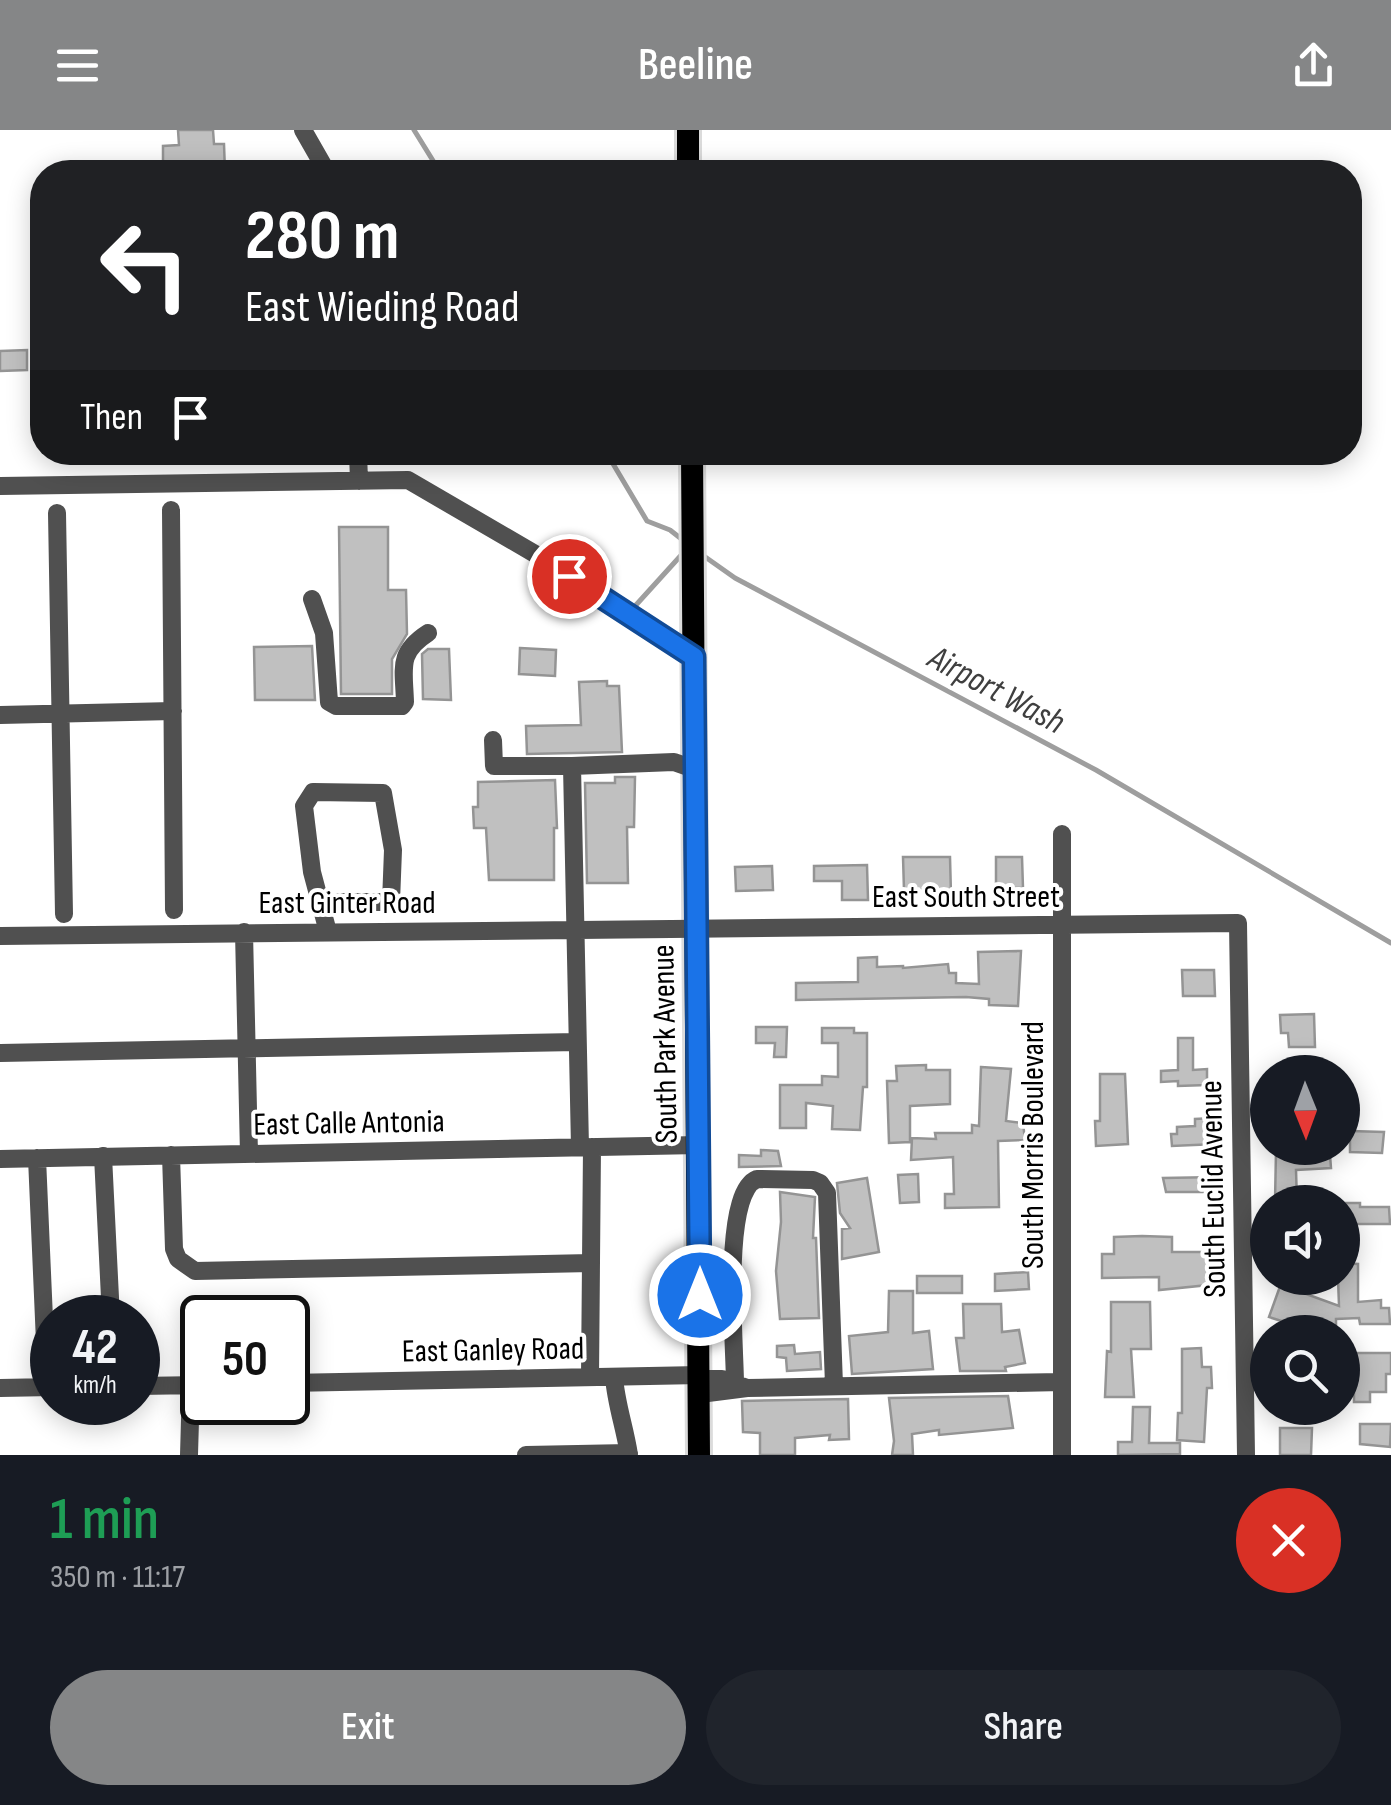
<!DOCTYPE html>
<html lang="en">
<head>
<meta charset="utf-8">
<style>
	:root { --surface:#171b24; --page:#20242c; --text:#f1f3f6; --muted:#9ea1a6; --accent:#858687 }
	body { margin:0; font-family:"Sofia Sans Condensed",sans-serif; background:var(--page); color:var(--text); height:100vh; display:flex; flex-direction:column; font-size:38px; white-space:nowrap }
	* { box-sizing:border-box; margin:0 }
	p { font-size:32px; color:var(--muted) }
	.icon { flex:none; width:55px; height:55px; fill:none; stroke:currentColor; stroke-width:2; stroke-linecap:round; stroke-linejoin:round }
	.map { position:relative; height:1325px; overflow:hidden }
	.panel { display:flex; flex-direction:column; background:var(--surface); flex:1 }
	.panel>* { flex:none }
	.guide { position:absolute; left:30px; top:30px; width:1332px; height:305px; border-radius:40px; box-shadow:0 5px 25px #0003; background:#202124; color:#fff; overflow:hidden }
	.needle { width:65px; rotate:179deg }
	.tools { position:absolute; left:1250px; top:925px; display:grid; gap:20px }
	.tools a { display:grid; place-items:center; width:110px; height:110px; border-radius:50%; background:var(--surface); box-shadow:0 5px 25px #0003; font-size:50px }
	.speed { position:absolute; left:30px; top:1165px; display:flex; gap:20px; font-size:50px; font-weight:700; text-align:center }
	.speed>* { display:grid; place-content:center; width:130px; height:130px; border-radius:50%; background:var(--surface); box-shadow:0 5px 25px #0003; line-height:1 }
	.speed small { font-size:25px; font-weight:400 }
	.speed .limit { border:5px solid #111; border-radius:15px; background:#fff; color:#111 }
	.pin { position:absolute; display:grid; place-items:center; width:85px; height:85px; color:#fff; margin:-42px; border:5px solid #fff; border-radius:50%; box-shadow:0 2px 10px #0007 }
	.me { position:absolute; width:110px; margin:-55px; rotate:0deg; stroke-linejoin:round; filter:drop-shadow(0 0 8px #0008) }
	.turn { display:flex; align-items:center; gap:35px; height:210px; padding:0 50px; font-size:45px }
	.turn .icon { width:130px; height:130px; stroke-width:2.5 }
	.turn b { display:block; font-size:70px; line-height:85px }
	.then { display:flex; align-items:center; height:95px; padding:0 50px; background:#0003; gap:20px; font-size:38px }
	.round { display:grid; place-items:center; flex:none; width:105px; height:105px; border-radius:52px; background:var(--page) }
	.overview { display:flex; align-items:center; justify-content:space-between; height:170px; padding:0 50px }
	h1 { font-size:60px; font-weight:600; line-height:75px; color:#1e9e55 }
	.primary-button { display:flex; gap:20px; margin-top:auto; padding:20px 50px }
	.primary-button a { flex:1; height:115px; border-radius:60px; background:var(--accent); color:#fff; font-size:40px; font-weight:600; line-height:115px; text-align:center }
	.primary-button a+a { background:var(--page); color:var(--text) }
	header { display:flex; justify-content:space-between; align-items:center; height:130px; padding:0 50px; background:var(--accent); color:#fff; font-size:45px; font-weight:600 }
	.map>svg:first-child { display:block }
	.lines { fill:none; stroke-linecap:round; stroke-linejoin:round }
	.stream { stroke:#9e9e9e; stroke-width:5 }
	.building { fill:#c0c0c0; stroke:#949494; stroke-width:2.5 }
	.major-casing { stroke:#dbdbdb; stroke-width:28 }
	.minor { stroke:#505050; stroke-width:18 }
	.major { stroke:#000; stroke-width:22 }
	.route-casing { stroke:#114b97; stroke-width:25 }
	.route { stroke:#1a73e8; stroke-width:18 }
	.labels { text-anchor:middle; stroke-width:8; stroke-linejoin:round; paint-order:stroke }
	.street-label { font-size:32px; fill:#000; stroke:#fff }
	.water-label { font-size:35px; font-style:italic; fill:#3f3f3f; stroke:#fff }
</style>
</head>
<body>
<header><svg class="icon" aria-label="menu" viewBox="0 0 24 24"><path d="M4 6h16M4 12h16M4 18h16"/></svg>Beeline<svg class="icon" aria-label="share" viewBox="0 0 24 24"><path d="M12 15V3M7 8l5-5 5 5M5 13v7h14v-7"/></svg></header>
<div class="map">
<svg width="1391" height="1325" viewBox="0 0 1391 1325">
	<rect width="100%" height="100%" fill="#fff"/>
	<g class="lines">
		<path class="stream" d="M414 0 440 42
			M606 322 647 391 670 400 684 411
			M701 424 735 448 1096 640 1391 813
			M636 475 684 422"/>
	</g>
	<path class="building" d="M178 0H213L214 14H224L225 42H163V16L179 15Z
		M27 220V240L0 241V221Z
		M339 397H388V460H406L407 504 392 529V564H341Z
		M312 516 315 570H255L254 517Z
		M520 518 556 520 555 546 519 544Z
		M428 519H449L451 570 423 569 422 524Z
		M607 551V556H619L622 622 527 624 526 596 581 595 579 552Z
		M615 647H635L634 697H627L628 753H587L585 653H615Z
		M555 650 557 698H554V750H489L486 698H474L473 677H478V652Z
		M903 727H950L951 765H928L927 759 904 760Z
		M996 727H1022L1023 758H996Z
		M867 735 868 770H842V751H814V736Z
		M772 736 773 760 736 761 735 737Z
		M1021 821 1018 876 989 875V869L966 867 796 870V853L858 852V828L877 827V837L903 836V838L948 834 949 843H956V853L979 854 978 822Z
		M1182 840H1214L1215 866H1183Z
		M1314 884 1315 917H1289L1288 903H1281L1280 885Z
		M756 897H787L786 927H774L775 913H756Z
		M822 898H854V903H867V957H863L860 1000 832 999 833 976 806 973V998H780V955H822V946L838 947V913H822Z
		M1178 908H1193V940L1207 939V955L1178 956V951L1161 952V941L1178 940Z
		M926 935V940H950V974L910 976V1012L889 1013 887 951H897L896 936Z
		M981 937 1011 939 1006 991 1023 993 1025 1010 998 1011 999 1077 945 1078V1064H954L953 1027 911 1030 912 1008 936 1009 935 1003H972V995L979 996Z
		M1100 944H1125L1128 1014 1096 1016 1095 991H1100Z
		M1214 988 1216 1014 1172 1016 1171 1004H1177V997L1195 996V989Z
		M1350 1001 1384 1002 1382 1023 1350 1022Z
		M1317 1019 1318 1026 1330 1025 1331 1038 1296 1040 1297 1072H1275L1276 1021Z
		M761 1020 778 1021 781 1036 739 1037V1025L761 1026Z
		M918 1044 919 1072 900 1073 898 1045Z
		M1219 1047 1221 1062H1166L1163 1048Z
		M867 1048 879 1122 842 1129V1099L850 1098 840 1083 837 1053Z
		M780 1062 815 1067 813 1108H816L819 1188 780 1189 776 1141 781 1092Z
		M1346 1073H1360V1077H1389L1390 1094H1346Z
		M1142 1106 1172 1107V1122H1208V1155L1159 1160V1147L1102 1148V1124H1114V1107Z
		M1342 1133 1358 1134V1172L1381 1170V1178H1389L1390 1194H1360L1359 1188 1336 1189V1202H1316L1269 1187 1283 1148H1297L1298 1161 1339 1176 1338 1148H1342Z
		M1028 1142 1029 1159 995 1161V1144Z
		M917 1146H962V1163H917Z
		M889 1161H913V1203L929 1201 933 1239 852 1244 849 1206 888 1202Z
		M1111 1172H1150L1151 1219H1131L1134 1267H1105L1107 1221 1111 1222Z
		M963 1174H1001L1002 1202 1019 1200 1025 1233 1005 1237 1006 1241H960L956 1208H964Z
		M794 1215 795 1224 820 1222 821 1239 787 1241 786 1228 777 1227V1216Z
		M1201 1218 1202 1237H1211L1212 1258H1207L1204 1312 1177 1310 1178 1283H1182V1219Z
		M1354 1223H1391V1244H1386V1262H1370V1272H1354Z
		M1008 1266 1013 1298 939 1305V1300L912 1304 913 1325H892L894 1311 889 1268Z
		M848 1269 849 1309 829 1310 830 1305 795 1308V1325H760V1303L743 1302 742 1271Z
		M1133 1277H1150L1149 1313H1180V1324L1118 1325V1312H1132Z
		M1360 1294H1391L1390 1317 1360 1314Z
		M1280 1298H1312L1311 1325H1280Z"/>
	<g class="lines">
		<defs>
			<path id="major" d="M688 0V42
				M692 322 699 1325"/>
		</defs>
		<use href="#major" class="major-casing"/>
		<path class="minor" d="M303 0 327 42
			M358 322 359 351
			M775 322V324
			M0 356 408 350 542 428 694 527
			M171 380 174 780
			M57 383 64 784
			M312 469 324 503 329 572 336 576H402L405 572C404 538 397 523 428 503
			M0 585 173 581
			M493 610 494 636H572L580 1017
			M572 636 674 632 694 639
			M244 802 249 1024
			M328 802 312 742 304 676 313 662 383 663 393 720 391 772H338
			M0 806 1238 793 1246 1325
			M0 923 577 912
			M171 1025 174 1119 178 1129 195 1141 591 1133
			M103 1026 111 1188
			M37 1028 47 1258
			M0 1029 699 1015
			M590 1247 592 1017
			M614 1247C616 1274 625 1298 629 1325
			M288 1253 700 1245
			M735 1254C735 1216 721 1063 757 1049L813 1050 820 1053 827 1063 834 1255
			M138 1256 202 1255
			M0 1258 52 1257
			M747 1258 1062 1252
			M700 1264 747 1258 722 1249H700
			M189 1325 191 1255
			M526 1325 629 1323
			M1062 1325V704"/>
		<use href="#major" class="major"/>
	</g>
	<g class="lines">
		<defs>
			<path id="route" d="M569 446 694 527 700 1165"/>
		</defs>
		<use href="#route" class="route-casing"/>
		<use href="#route" class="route"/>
	</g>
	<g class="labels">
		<g class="street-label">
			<text x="966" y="777">East South Street</text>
			<text x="347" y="783">East Ginter Road</text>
			<text transform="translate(664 914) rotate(-91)" y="11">South Park Avenue</text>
			<text transform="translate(349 992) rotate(-1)" y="11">East Calle Antonia</text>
			<text transform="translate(1032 1015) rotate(-90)" y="11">South Morris Boulevard</text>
			<text transform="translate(1212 1059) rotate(-91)" y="11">South Euclid Avenue</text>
			<text transform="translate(493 1219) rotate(-1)" y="11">East Ganley Road</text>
		</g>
		<g class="water-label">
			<text transform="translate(997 559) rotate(28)" y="12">Airport Wash</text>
		</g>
	</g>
</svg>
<div class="tools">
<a><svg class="needle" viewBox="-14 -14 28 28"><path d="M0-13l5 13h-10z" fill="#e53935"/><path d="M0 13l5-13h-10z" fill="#9ea1a6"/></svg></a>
<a><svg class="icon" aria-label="sound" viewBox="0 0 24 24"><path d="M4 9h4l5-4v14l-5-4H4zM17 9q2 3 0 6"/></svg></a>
<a><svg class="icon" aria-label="search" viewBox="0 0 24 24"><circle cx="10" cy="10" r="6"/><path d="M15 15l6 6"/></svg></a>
</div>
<div class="speed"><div>42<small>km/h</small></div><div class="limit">50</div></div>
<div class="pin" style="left:569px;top:446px;background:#d93025"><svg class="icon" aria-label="arrive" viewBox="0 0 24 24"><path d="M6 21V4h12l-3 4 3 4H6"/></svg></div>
<svg class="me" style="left:700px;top:1165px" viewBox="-20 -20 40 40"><circle r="17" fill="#1a73e8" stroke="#fff" stroke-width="3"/><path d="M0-11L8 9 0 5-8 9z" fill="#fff"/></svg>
<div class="guide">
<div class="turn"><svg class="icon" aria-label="left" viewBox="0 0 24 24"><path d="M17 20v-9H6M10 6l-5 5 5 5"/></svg><div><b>280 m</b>East Wieding Road</div></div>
<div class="then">Then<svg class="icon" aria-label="arrive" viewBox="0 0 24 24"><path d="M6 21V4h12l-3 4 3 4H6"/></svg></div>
</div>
</div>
<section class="panel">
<div class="overview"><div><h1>1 min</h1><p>350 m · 11:17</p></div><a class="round" style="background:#d93025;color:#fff"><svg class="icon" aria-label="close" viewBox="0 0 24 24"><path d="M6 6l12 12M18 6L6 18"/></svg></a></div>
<div class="primary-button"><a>Exit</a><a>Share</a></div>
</section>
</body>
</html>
